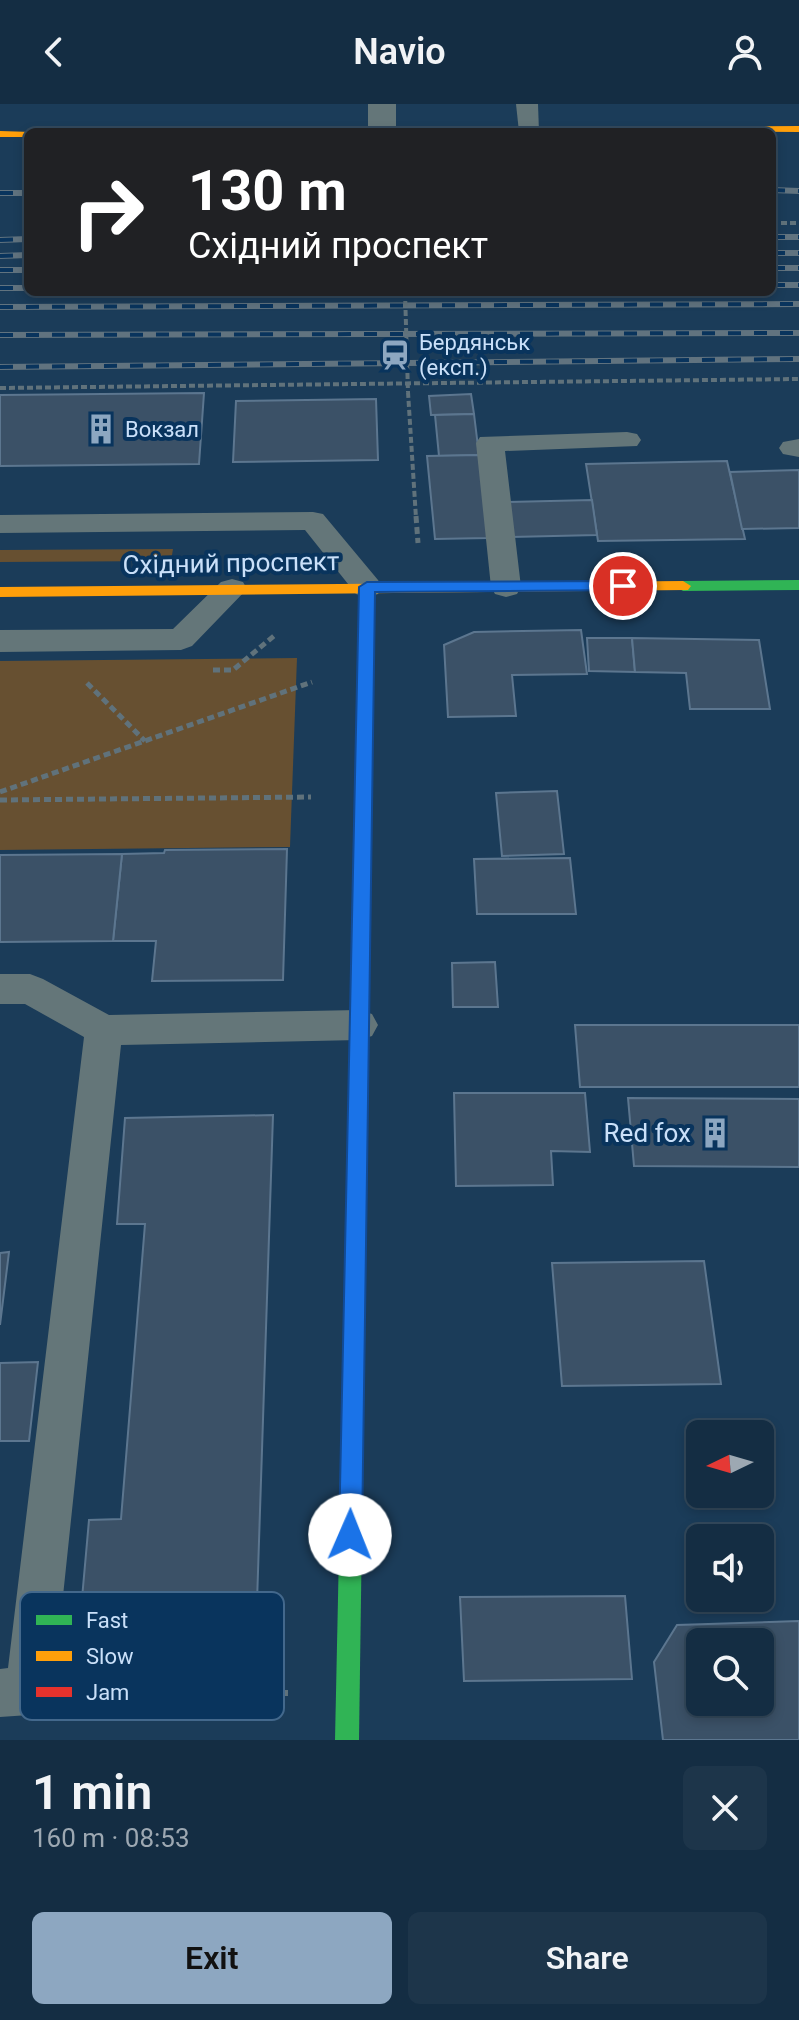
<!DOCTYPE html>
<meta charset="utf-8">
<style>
:root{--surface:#142d43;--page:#1d354a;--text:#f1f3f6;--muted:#9da8b2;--line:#33495c;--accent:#8da7c1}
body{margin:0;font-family:Roboto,sans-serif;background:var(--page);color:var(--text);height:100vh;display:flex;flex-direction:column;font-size:30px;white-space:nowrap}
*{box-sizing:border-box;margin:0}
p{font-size:26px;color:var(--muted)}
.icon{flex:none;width:44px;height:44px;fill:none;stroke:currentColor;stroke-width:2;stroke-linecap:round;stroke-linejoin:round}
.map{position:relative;height:1636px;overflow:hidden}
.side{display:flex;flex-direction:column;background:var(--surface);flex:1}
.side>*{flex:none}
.hud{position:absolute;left:24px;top:24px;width:752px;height:168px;border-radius:12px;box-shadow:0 4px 12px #0003,0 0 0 2px var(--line);background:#202124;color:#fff;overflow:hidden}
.needle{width:52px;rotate:265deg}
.fabs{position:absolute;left:686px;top:1316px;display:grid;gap:16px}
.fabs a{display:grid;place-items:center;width:88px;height:88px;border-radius:12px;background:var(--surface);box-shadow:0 4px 12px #0003,0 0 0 2px var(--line);font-size:40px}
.pin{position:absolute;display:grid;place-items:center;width:68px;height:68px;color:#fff;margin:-34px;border:4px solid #fff;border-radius:50%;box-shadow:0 2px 8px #0007}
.me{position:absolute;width:88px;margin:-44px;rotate:1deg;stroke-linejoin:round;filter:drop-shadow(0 0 6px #0008)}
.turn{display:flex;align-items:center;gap:28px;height:168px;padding:0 32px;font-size:36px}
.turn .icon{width:104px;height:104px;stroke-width:2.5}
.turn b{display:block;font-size:56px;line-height:68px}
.round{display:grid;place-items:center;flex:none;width:84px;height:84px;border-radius:12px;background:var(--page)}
.head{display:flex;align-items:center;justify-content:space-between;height:136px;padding:0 32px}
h1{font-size:48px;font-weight:600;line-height:60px}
.button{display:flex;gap:16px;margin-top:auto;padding:16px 32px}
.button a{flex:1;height:92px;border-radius:12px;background:var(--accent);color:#111;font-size:32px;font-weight:600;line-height:92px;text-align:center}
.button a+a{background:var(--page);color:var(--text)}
header{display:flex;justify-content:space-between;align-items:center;height:104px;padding:0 32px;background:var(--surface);font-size:36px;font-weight:600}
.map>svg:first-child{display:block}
.green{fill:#675031}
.building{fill:#3b5167;stroke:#5c768f;stroke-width:2;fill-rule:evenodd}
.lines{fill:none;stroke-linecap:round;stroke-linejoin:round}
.path-far2{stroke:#60727b;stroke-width:4;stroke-dasharray:6 3;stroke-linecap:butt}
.path-far1{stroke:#60727b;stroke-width:5;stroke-dasharray:7 4;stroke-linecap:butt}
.path{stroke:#60727b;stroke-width:6;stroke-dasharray:10 5;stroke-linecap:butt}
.lane{fill:#647679;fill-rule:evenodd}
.street{fill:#647679;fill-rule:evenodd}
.fast{fill:#30b455;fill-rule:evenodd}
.slow{fill:#ff9f0a;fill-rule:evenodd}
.jam{fill:#e5322d;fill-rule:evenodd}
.rail-casing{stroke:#61737f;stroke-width:6}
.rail{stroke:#09345d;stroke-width:4;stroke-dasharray:13;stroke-linecap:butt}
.path-bridge{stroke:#60727b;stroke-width:4;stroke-dasharray:6 3;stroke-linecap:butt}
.route{fill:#1a73e8;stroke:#114b97;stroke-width:2}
.labels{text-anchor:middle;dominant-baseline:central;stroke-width:8;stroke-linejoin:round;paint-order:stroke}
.far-poi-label{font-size:22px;fill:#cae0f9;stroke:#09345d;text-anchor:start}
.street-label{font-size:26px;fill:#cae0f9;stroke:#09345d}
.poi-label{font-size:26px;fill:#cae0f9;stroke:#09345d;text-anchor:end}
.key{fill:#09345d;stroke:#43688c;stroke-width:2}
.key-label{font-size:22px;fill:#cae0f9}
</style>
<header><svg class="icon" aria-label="back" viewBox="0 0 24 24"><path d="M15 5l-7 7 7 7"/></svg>Navio<svg class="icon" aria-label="person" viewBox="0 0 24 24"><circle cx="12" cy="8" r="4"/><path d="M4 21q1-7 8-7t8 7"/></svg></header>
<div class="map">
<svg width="799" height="1636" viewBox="0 0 799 1636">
<rect width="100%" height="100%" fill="#1b3c59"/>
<g class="green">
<path d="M173 445 171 457 0 458V446Z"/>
<path d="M297 554 290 743 0 746V557Z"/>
</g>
<g class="building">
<path d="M204 289 199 360 0 362V291Z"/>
<path d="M471 290 474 310 431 311 429 292Z"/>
<path d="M376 295 378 356 233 358 236 297Z"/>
<path d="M474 310 479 351 439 352 435 311Z"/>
<path d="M479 351 488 434 435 435 427 352Z"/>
<path d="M727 357 745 435 598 437 586 360Z"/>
<path d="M799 366V424L742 425 730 368Z"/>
<path d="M592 396 597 431 511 433 508 398Z"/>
<path d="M581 526 587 570 512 571 516 612 448 613 444 541 474 528Z"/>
<path d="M587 534H632L635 568 589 567Z"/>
<path d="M632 534 759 536 770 605H690L686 569 635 568Z"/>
<path d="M557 687 564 750 502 752 496 689Z"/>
<path d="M287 745 283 876 152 877 156 837H113L122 750 164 749 165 746Z"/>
<path d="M122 750 113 837 0 838V751Z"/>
<path d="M570 754 576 810H477L474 755Z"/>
<path d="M495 858 498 903H453L452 859Z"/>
<path d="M575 921H799V983H580Z"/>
<path d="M454 989H585L590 1048 551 1047 553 1081 456 1082Z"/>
<path d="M628 994 799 995V1063L634 1062Z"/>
<path d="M273 1011 255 1559 76 1562 89 1416 121 1415 145 1120H117L125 1014Z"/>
<path d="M9 1148 0 1221V1149Z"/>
<path d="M704 1157 721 1280 562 1282 552 1159Z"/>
<path d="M38 1258 29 1337H0V1259Z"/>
<path d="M625 1492 632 1575 464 1577 460 1493Z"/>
<path d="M799 1517V1636H663L654 1558 677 1521ZM700 1538H760V1598H700Z"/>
</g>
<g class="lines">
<g class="path-far2">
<path d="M772 119H799"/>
<path d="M0 284 799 275"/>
<path d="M408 288 416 414"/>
</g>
<g class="path-far1">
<path d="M416 412 418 439"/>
<path d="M213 566H233L275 531"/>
<path d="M87 579 145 637"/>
<path d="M0 688 312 578"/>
<path d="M0 696 311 693"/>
</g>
<path class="path" d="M86 1588 288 1589"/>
<g class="lane">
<path d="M516 0H538L539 28H519Z"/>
<path d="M627 328 637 330 641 336 637 342 505 347 521 483 517 490 506 493 495 490 491 483 476 339 480 333Z"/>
<path d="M799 335V353L783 350 779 344 783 338Z"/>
<path d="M313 408 323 410 378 476 382 483 378 490 367 493 356 490 305 426 0 429V411Z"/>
<path d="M232 475 243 478 247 485 192 542 181 546 0 548V526L173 525 221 478Z"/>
<path d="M0 870H30L43 875 109 911 359 906 372 910 378 921 372 932 359 936 121 941 53 1587 46 1604 29 1611 0 1613V1565L8 1564 84 933 25 900H0Z"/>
</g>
<rect class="street" x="368" y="0" width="28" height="28"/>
<g class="fast">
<path d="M799 476V486L683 487 675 482 683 477Z"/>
<path d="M367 478 375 483 372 714 363 720 354 714 359 483Z"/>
<path d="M357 1059 364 1062 367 1068 359 1636H335L347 1068 350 1062Z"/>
</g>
<g class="slow">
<path d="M799 22V28L601 26 607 23Z"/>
<path d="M0 27 32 28H28V33H0Z"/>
<path d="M683 477 691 482 688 486 0 493V483Z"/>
</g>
<g class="jam">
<path d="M607 23 611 24V28H236L242 25Z"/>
<path d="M363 708 372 714 367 1068 364 1074 357 1077 350 1074 347 1068 354 714Z"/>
</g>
<g class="rail-casing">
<g id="rail">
<path d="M772 86 799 87"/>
<path d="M0 89H28"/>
<path d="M772 133H799"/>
<path d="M0 136 28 135"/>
<path d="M772 149H799"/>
<path d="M0 152 28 151"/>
<path d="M772 164H799"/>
<path d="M0 166H28"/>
<path d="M772 181H799"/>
<path d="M0 184H28"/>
<path d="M0 203 799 200"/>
<path d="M0 231 799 229"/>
<path d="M0 263 799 255"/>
</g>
</g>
<use href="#rail" class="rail"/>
<path class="path-bridge" d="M405 188 408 288"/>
</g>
<path class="route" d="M623 477 628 479V486L375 488 362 1431 358 1439 350 1442 342 1439 339 1431 359 483 367 478Z"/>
<defs>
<g id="station-bare" transform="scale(2.4)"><path d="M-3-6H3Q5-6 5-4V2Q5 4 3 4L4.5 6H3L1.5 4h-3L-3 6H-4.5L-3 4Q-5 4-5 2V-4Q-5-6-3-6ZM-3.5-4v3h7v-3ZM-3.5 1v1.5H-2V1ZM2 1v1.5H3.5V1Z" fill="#8da7c1" stroke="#09345d" stroke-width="2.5" paint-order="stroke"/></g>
<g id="building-bare" transform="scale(2.4)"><path d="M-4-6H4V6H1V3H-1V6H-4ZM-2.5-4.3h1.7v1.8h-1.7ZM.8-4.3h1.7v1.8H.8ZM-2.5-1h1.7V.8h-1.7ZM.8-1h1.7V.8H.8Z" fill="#8da7c1" stroke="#09345d" stroke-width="2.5" paint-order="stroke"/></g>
</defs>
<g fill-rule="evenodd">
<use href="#station-bare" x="395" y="251"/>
<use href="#building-bare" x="101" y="325"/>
<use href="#building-bare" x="715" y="1029"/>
</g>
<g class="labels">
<g class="far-poi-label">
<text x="419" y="238">Бердянськ<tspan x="419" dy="25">(експ.)</tspan></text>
<text x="125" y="325">Вокзал</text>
</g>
<g class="street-label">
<text transform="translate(231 459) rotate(-1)">Східний проспект</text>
</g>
<g class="poi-label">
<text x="691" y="1029">Red fox</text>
</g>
</g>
<rect x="20" y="1488" width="264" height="128" rx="12" class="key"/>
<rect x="36" y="1511" width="36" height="10" fill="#30b455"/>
<rect x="36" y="1547" width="36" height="10" fill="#ff9f0a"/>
<rect x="36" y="1583" width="36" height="10" fill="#e5322d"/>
<g class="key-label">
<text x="86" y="1524">Fast</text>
<text x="86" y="1560">Slow</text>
<text x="86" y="1596">Jam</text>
</g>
</svg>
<div class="fabs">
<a><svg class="needle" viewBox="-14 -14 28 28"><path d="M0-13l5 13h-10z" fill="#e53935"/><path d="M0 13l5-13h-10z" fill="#9da8b2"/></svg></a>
<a><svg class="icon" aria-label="sound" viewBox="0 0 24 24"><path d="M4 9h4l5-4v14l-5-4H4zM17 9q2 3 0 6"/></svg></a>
<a><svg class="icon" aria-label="search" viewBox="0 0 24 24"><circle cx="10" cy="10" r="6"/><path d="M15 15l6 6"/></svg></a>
</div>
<div class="pin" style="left:623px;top:482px;background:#d93025"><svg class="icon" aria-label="arrive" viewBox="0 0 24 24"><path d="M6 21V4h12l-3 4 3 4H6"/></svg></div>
<svg class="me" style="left:350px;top:1431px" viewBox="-20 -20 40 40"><circle r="19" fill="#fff"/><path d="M0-13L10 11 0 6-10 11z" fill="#1a73e8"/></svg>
<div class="hud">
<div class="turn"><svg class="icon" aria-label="right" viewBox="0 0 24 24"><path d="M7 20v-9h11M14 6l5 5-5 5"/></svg><div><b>130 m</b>Східний проспект</div></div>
</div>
</div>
<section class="side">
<div class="head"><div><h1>1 min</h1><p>160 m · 08:53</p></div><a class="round"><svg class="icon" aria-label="close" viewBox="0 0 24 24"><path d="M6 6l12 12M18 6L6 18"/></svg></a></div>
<div class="button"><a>Exit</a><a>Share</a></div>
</section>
